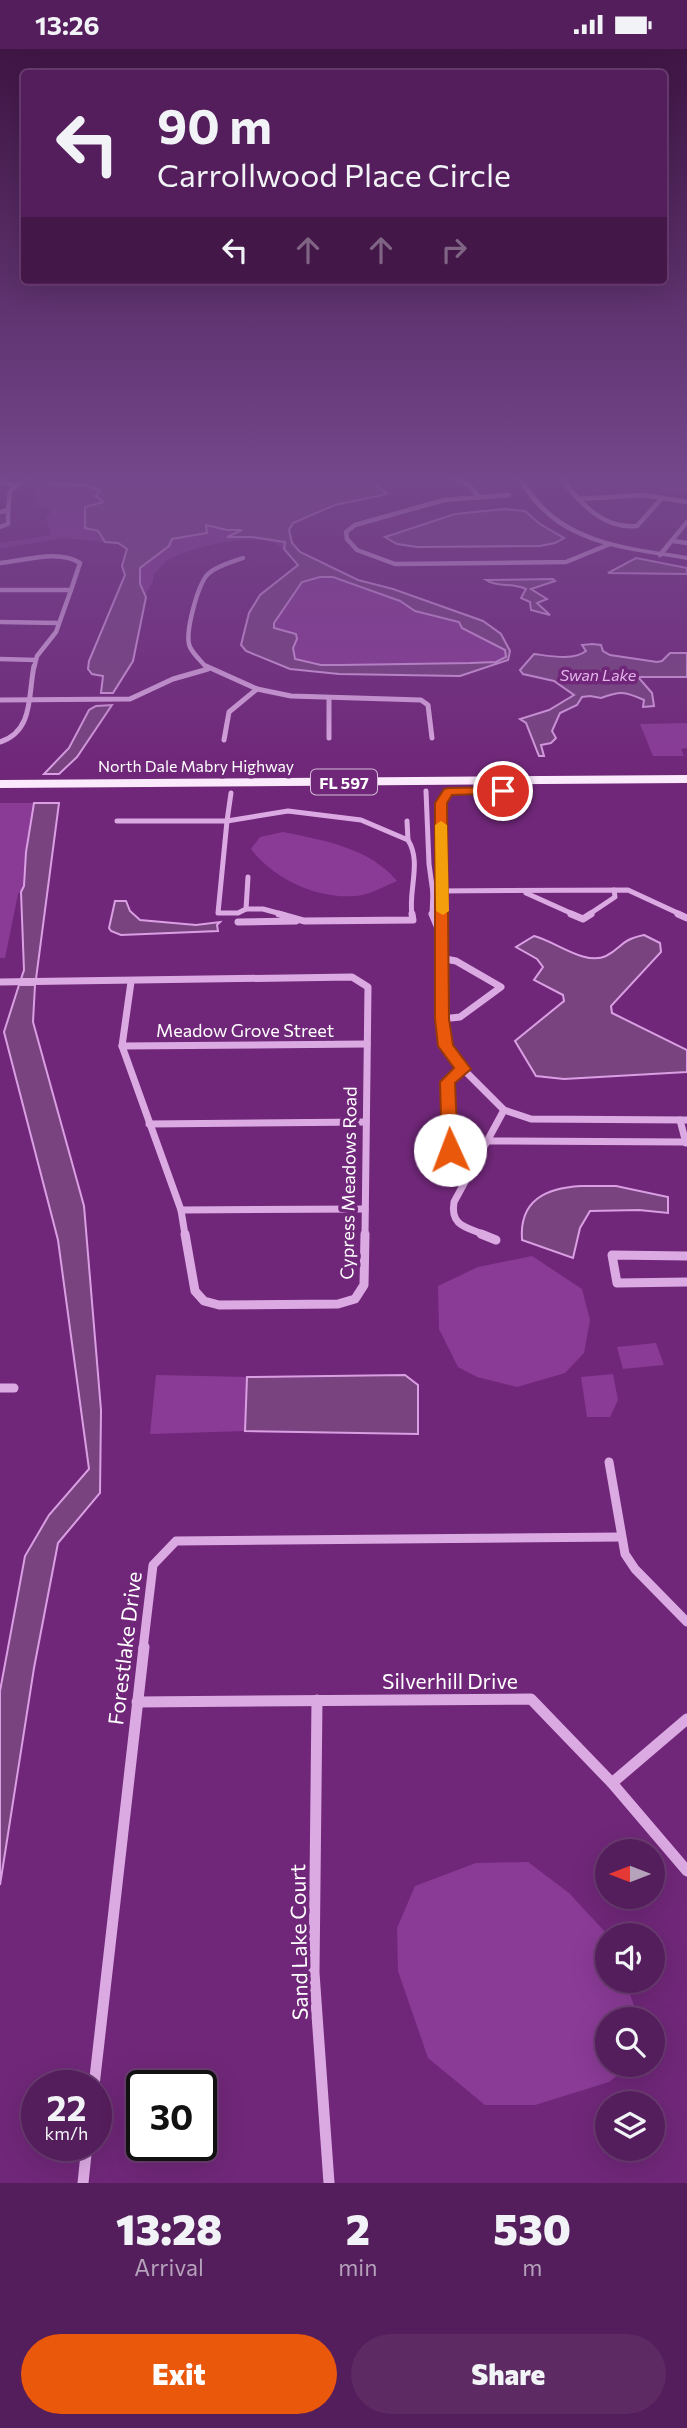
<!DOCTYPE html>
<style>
:root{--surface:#541d5b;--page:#5d2a64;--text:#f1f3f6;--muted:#b5a2bb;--line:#6a3b71;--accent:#ea580c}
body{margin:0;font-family:Commissioner,sans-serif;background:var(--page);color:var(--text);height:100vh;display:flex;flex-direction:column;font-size:26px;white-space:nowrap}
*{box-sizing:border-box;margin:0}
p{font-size:23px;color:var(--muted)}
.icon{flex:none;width:38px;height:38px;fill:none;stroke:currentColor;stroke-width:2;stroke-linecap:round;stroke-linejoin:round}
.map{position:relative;height:2134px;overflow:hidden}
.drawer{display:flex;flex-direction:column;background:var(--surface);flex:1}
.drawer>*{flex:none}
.guide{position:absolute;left:21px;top:21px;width:646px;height:214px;border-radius:7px;box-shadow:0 7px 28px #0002,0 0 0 2px var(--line);background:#541d5b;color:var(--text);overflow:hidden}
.needle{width:46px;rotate:270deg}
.buttons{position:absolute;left:595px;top:1790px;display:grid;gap:14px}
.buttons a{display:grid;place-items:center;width:70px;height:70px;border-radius:50%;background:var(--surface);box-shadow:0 7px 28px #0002,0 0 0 2px var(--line);font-size:35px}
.speed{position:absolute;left:21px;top:2021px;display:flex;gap:14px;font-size:35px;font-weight:700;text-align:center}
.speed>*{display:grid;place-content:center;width:91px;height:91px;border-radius:50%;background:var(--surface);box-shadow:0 7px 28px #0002,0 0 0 2px var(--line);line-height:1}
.speed small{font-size:18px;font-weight:400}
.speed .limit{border:4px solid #111;border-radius:10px;background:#fff;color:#111}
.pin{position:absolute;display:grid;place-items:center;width:60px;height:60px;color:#fff;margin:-30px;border:4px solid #fff;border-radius:50%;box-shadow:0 2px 7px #0007}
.me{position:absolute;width:77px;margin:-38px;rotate:358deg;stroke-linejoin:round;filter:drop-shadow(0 0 5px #0008)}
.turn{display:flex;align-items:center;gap:24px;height:147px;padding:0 21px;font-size:32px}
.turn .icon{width:91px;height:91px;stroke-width:2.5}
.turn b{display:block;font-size:49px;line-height:60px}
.lanes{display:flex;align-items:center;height:66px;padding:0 21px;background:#0003;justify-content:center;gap:35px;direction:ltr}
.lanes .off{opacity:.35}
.eta{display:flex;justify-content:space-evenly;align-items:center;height:119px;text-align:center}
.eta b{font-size:42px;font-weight:800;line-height:49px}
.primary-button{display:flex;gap:14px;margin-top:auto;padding:14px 21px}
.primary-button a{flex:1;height:80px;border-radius:42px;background:var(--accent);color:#fff;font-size:28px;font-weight:800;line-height:80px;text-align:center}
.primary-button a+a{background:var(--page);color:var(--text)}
.status{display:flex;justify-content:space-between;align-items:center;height:49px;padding:0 35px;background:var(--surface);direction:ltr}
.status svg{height:19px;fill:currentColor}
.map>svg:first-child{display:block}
.green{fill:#8a3b96}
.water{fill:#794380;stroke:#da9fe3;stroke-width:2;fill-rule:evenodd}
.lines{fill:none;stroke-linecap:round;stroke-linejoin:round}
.minor-far4{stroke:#dcaae3;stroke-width:4.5}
.minor-far3{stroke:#dcaae3;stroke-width:5}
.minor-far2{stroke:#dcaae3;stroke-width:7}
.minor-far1{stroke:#dcaae3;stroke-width:9}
.minor{stroke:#dcaae3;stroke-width:11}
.tertiary{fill:#dcaae3;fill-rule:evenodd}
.primary{fill:#fbe9fc;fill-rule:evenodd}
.route{fill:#ea580c;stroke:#983908;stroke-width:2}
.slow{fill:#f59e0b}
.labels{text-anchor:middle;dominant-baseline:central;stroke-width:7;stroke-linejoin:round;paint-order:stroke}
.far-water-label{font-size:16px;font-style:italic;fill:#e4b5eb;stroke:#702779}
.far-street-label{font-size:16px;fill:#fff;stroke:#702779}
.shield{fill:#702779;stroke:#d4bed7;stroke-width:2}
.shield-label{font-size:16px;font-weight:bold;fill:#fff}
.street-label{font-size:18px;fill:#fff;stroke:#702779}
.near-street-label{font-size:21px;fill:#fff;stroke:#702779}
</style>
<div class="status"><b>13:26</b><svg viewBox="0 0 49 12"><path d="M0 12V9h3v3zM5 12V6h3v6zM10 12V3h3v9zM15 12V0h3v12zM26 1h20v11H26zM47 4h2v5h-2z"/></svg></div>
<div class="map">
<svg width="687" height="2134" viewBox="0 0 687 2134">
<rect width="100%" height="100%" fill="#702779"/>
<g class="green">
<path d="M652 427H687V443H664L641 433Z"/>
<path d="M49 435 86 436 100 442 104 453 85 458 84 470 105 493 63 489 0 500V494L51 486 46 469 52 461 36 456 34 444Z"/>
<path d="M205 476 227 481 244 480 229 488H252L285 493 284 500C263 479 191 498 168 511 163 514 159 521 153 526V532L146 545 140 535V519L169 497 172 490 206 484Z"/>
<path d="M320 528H333L400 552 415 562 459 573 462 579 506 601 507 608 496 613 470 614 341 616H321L294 610 293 599 297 590 294 584 273 579 274 574 302 533Z"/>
<path d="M687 674V699L681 700 684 707H653L640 675Z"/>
<path d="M0 754H34L26 803 24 837 18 845 5 909H0Z"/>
<path d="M283 783C323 791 370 799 397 832 385 837 369 846 356 847 317 850 275 831 251 800L260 788Z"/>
<path d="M532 1207 582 1240 590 1271 584 1304 565 1324 517 1338 477 1328 458 1318 439 1280 438 1237 478 1218Z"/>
<path d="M656 1294 664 1316 623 1320 617 1298Z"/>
<path d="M613 1325 618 1351 610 1368H587L581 1328Z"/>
<path d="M156 1326 247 1328 245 1382 150 1385Z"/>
<path d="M528 1813 569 1844 607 1885V1932H625L635 1959V1970H607V2016H631L609 2033 535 2056H485L428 2009 398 1922 397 1879 415 1837 476 1814Z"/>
</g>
<g class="water">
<path d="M59 427 367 428 387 445 335 456 293 474 289 481 292 494 300 503 358 531 393 540 483 572 501 585 510 602 508 611 460 627 339 625 290 620 246 602 241 596 249 564 260 546 298 516 284 500 285 493 252 488H227L242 481H227L206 476 207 484 172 490 169 497 140 519V535L146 548 133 612 113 644H101L103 627 92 625 88 620 89 612 125 526 122 517 127 500 118 494 105 493 98 482 85 479V458L103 453 96 447 100 442 86 436 49 435ZM320 528H333L400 552 415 562 459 573 462 579 505 601 506 608 496 613 470 614 341 616H321L295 610 293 599 297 590 296 585 274 579V574L302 533Z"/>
<path d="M504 460 525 462 540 475 564 489 555 494 540 497 417 498 397 495 385 488 455 465Z"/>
<path d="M636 509 687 519V525L608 524Z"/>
<path d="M553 530 555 532 531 540 547 550 537 554 550 566 531 561 530 553 521 549 526 540C511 533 498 539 486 531Z"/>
<path d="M592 595 601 596 603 602 610 606 657 613 662 612 670 604H687V628H638L652 644 654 657 643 658 644 651C624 642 620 642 601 649L590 647 582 648 577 656 560 664 552 682 556 689 551 694 541 696 544 707H539L526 674 520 670 549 661 574 646 554 632 523 625 520 621 534 605C550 607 573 612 586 602L582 596Z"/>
<path d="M112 656 77 708 59 725H44L69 699 89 661 96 657Z"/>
<path d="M34 754H59L36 930H21L24 921 21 843 24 837 26 803Z"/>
<path d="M115 852H126L130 862 140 871 196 876 220 873 217 876 218 882 121 886 111 882 109 879Z"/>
<path d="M644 886 660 894 661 903 611 957 612 964 687 1001V1023L564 1030 536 1027 515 992 564 952 563 946 534 931 543 918 537 910 516 898 534 887C555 892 585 917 606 907 623 898 620 891 644 886Z"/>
<path d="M19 936H35L33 973 84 1157 101 1361 100 1444 58 1494 34 1619 0 1836V1642L25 1507 49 1466 89 1420 58 1191 4 983Z"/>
<path d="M581 1137H616L668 1148V1164L639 1161 590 1162 580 1179 573 1209 522 1191C519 1151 546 1139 581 1137Z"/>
<path d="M405 1326 418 1336V1385L245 1382 247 1328Z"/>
</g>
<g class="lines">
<g class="minor-far4">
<path d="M450 427 469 436 478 447"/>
<path d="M558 427C579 451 601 481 637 477L662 449"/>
<path d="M558 427H578"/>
<path d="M0 433 14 436"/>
<path d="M509 446 444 451 355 476 346 483 347 490 357 501 395 515 566 513 610 495"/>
<path d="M579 450 644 446 687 453"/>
<path d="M8 461 10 442 30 427"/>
<path d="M0 463 8 461V475L0 478"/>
<path d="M673 492 687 494"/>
<path d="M660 506 687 473"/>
<path d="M0 514C24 512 58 500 80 514L71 541H0"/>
<path d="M0 573 59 574"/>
<path d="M0 610 36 611"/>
<path d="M34 619 37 607 56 583 71 541"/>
<path d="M207 619C202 613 193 605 190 598 184 585 198 535 208 525 216 517 232 513 243 509"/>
</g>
<g class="minor-far3">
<path d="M206 617 257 640 291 647 421 651 428 656 432 689"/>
<path d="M329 649V689"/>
<path d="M0 651 130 650 173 630 208 620"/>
<path d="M224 691 229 663 257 640"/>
<path d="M0 693C34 682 28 646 34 617"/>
<path d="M426 742 429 815 436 866"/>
<path d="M231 744 227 772 288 762 361 771 408 791 407 772"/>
<path d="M117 772H227L218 864H238L246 860"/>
<path d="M408 791C422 813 408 842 412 866"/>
<path d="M248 828 246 860H263L285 866"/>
<path d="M433 842 628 841 682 866"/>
<path d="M526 844 575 866"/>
<path d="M432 866 433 842"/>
<path d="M443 866 441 754 448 742"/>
<path d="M588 866 615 848 614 841"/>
</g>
<g class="minor-far2">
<path d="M279 865 304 872 413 871 412 865"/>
<path d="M432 865 440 884 445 997 463 1020 504 1061 531 1070 687 1071"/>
<path d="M436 865 437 870"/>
<path d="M571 865 583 870 591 865"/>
<path d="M678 865 687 869"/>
<path d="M238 873 296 872"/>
<path d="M440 883 443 865"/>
<path d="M440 909 456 912 501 938 460 968 442 970"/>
<path d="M0 933 352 928 368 938 365 1186"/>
<path d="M131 933 122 997 181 1161 185 1186"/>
<path d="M122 997 367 995"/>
<path d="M463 1020 447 1033 451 1123 467 1129"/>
<path d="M680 1071 686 1094"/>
<path d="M149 1075 366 1073"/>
<path d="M487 1092 687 1093"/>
<path d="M181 1161 365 1160"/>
<path d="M485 1186C466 1178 450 1177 454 1153L504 1061"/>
</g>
<g class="minor-far1">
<path d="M185 1185 195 1242 204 1252 219 1256 338 1255 355 1250 364 1236 365 1185"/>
<path d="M481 1185 496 1191"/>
<path d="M687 1207 612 1206 617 1234 687 1233"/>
<path d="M0 1339H14"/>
<path d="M609 1413 625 1505 635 1520 687 1573"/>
<path d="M143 1600 153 1516 176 1492 621 1488"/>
</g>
<g class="minor">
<path d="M317 1651 314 1924 329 2134"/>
<path d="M137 1653 531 1650 612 1734 687 1822"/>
<path d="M612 1734 687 1670"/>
<path d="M94 2037 144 1598"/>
<path d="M83 2134 87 2096"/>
</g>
<g class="tertiary">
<path d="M7 427H15L0 434V430Z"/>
<path d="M514 427H520C529 438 537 451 548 461 586 495 639 499 687 507V511C637 502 579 499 541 461 530 451 523 438 514 427Z"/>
</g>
<path class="primary" d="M687 726V734L0 739V731Z"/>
</g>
<linearGradient id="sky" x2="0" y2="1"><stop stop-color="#3e1543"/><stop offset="0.59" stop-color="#74478c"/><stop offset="1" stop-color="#74478c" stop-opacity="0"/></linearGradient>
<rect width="687" height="726" fill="url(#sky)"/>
<path class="route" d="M503 738 507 739V744L452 746 447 754 449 970 453 996 471 1020 455 1034 458 1101 450 1106 442 1101 440 1033 454 1019 438 997 435 970V754L444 740 448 739Z"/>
<path class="slow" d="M441 772 447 776 449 862 443 866 436 862 435 776Z"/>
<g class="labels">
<g class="far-water-label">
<text x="598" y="625">Swan Lake</text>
</g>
<g class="far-street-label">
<text x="196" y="716">North Dale Mabry Highway</text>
</g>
<rect class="shield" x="311" y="720.5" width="66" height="25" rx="5"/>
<g class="shield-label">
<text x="344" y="733">FL 597</text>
</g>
<g class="street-label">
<text x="245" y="981">Meadow Grove Street</text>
<text transform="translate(348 1134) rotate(-89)">Cypress Meadows Road</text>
</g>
<g class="near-street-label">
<text transform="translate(124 1599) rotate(-83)">Forestlake Drive</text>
<text x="450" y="1631">Silverhill Drive</text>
<text transform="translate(298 1893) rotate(-91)">Sand Lake Court</text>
</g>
</g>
</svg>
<div class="buttons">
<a><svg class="needle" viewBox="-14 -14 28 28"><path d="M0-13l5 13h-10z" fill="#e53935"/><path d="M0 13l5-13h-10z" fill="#b5a2bb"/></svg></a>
<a><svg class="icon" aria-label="sound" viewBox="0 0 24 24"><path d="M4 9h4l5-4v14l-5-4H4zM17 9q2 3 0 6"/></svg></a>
<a><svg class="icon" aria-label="search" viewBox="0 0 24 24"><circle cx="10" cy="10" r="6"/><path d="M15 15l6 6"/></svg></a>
<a><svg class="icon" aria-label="layers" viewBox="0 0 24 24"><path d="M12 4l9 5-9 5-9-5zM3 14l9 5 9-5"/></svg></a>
</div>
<div class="speed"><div>22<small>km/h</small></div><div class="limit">30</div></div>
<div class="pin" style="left:503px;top:742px;background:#d93025"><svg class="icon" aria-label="arrive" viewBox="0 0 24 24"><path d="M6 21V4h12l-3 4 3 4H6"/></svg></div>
<svg class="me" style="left:450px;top:1101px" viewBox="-20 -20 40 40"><circle r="19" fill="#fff"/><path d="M0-13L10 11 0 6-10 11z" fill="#ea580c"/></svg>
<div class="guide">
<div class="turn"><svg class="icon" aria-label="left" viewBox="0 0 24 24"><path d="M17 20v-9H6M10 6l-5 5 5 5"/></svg><div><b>90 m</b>Carrollwood Place Circle</div></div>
<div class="lanes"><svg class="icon" aria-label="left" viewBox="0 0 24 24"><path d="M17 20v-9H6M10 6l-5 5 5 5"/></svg><svg class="icon off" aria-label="ahead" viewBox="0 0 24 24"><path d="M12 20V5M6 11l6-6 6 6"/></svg><svg class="icon off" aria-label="ahead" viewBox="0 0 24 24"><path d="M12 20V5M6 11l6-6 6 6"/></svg><svg class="icon off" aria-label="right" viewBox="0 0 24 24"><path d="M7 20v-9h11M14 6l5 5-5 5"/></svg></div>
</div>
</div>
<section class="drawer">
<div class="eta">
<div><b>13:28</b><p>Arrival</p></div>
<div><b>2</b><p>min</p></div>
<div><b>530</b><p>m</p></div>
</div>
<div class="primary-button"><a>Exit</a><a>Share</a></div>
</section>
